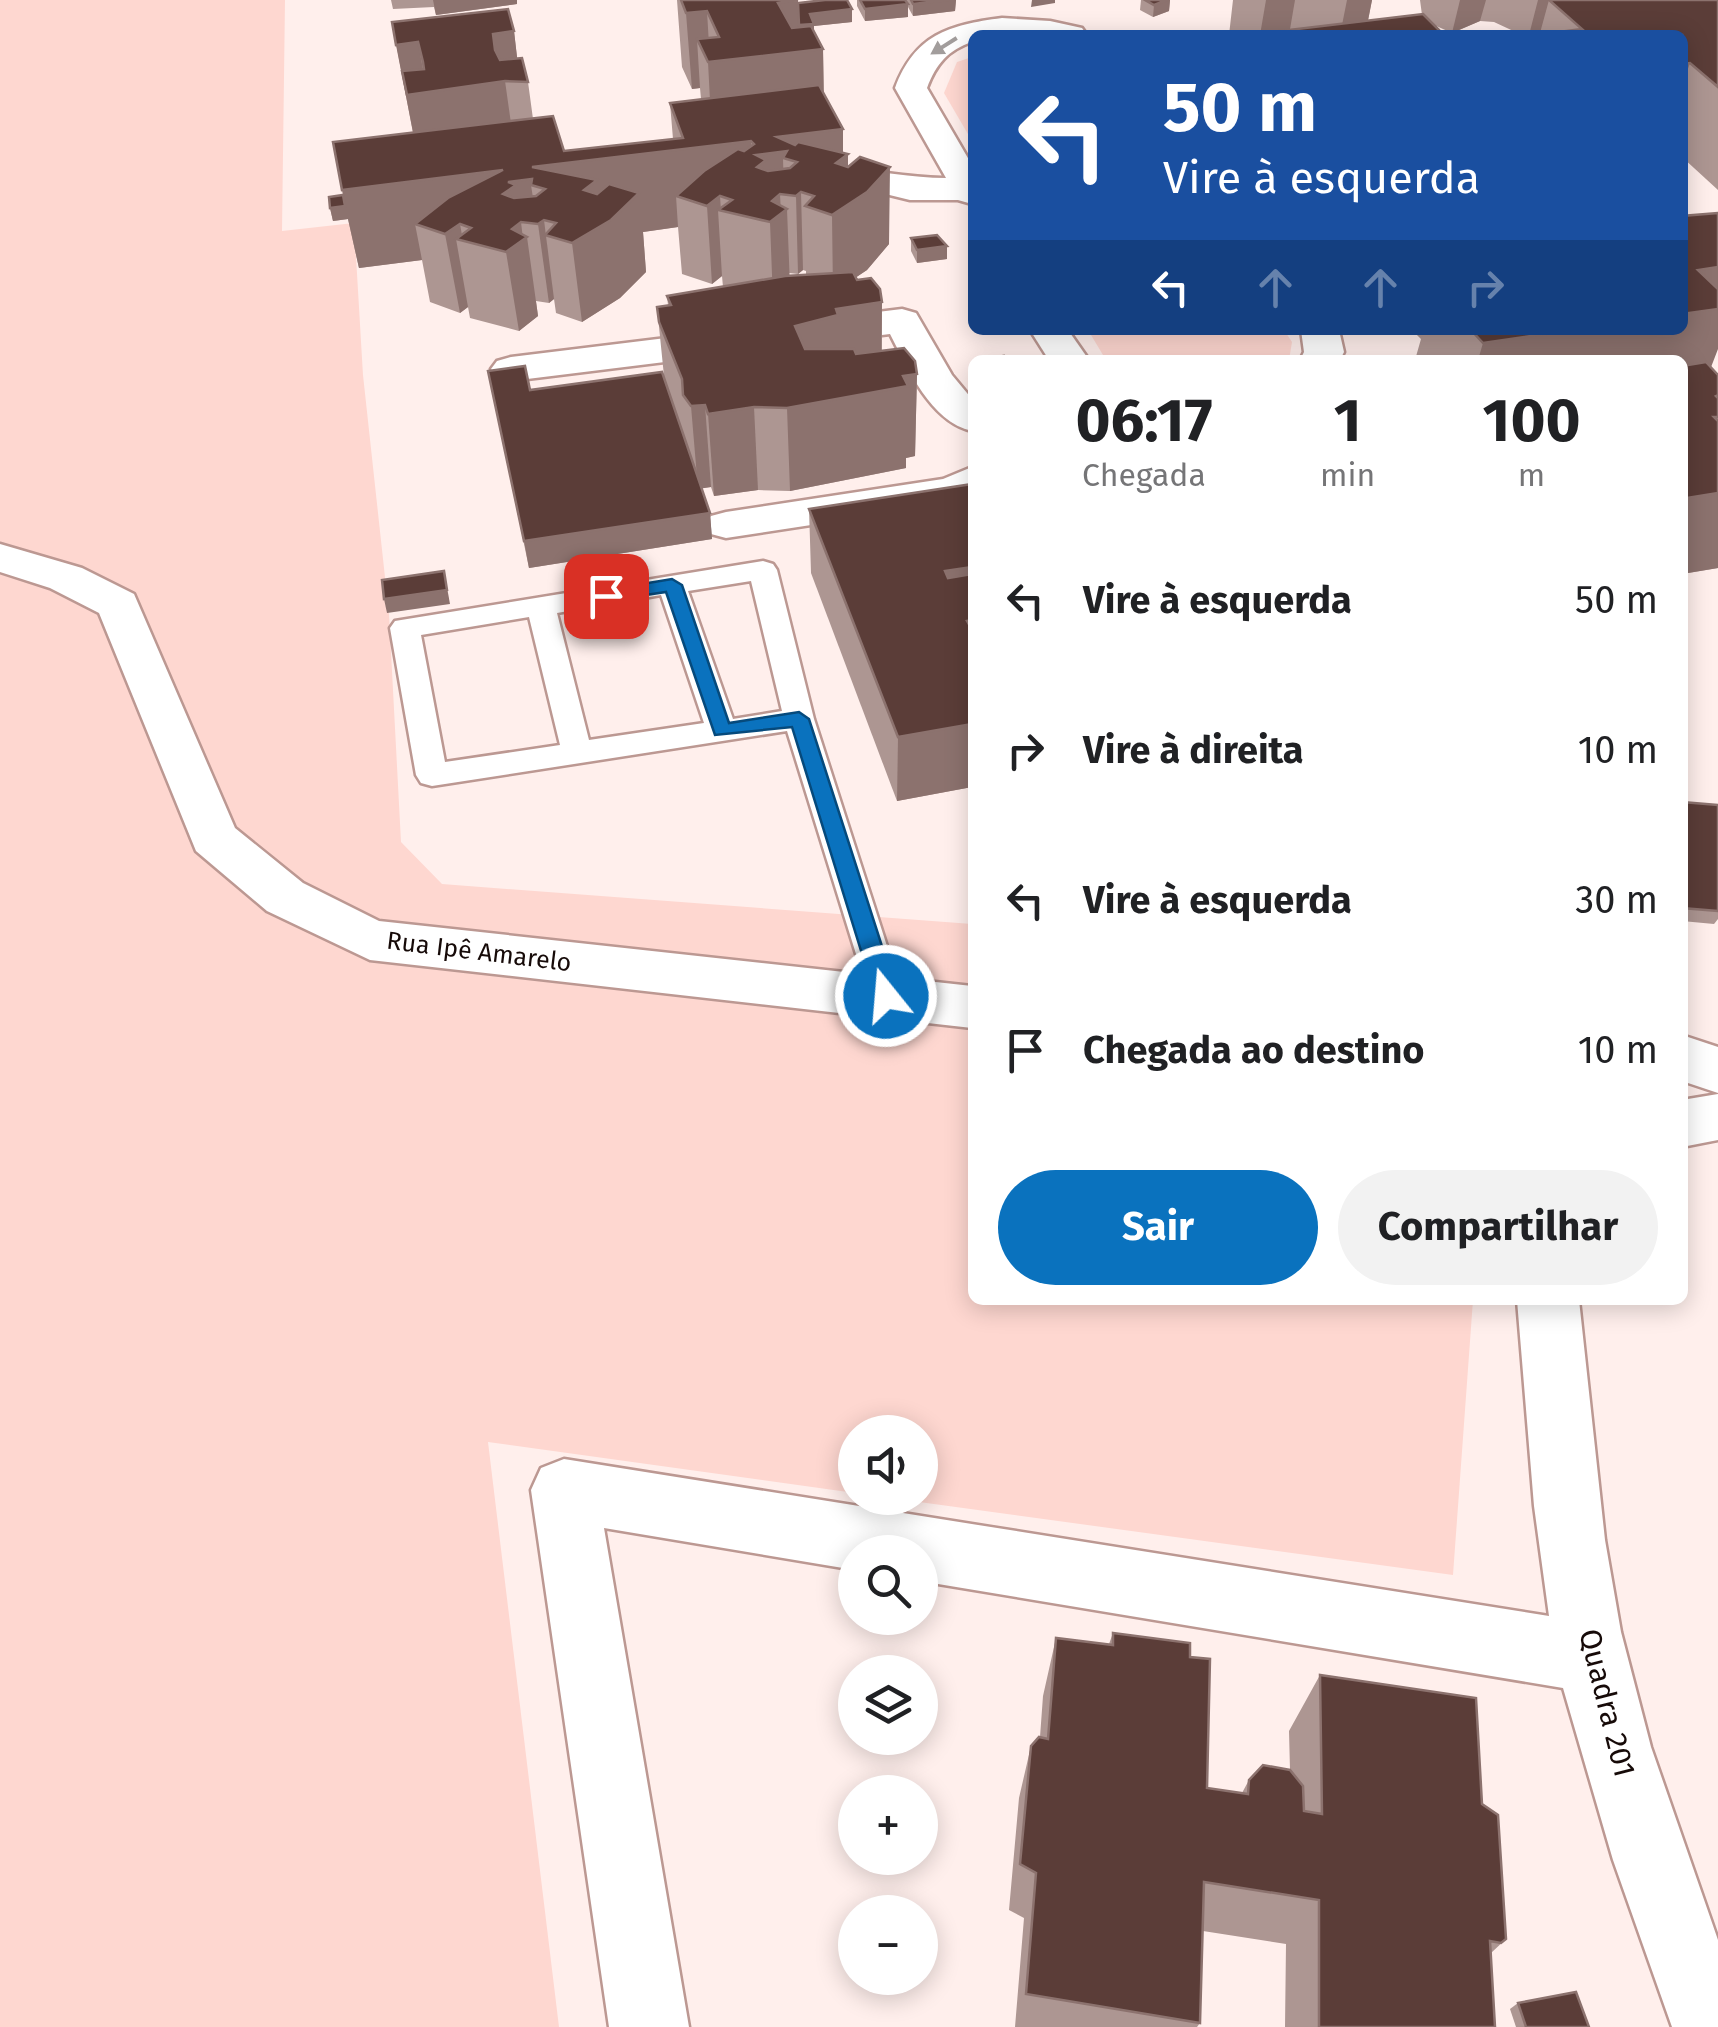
<!DOCTYPE html>
<html lang="pt">
<meta charset="utf-8">
<style>
:root{--surface:#fff;--page:#f2f2f2;--text:#202124;--muted:#757577;--accent:#0a72be}
body{margin:0;font-family:"Fira Sans",sans-serif;background:var(--page);color:var(--text);height:100vh;display:flex;flex-direction:column;font-size:38px;white-space:nowrap}
*{box-sizing:border-box;margin:0}
p{font-size:32px;color:var(--muted)}
.icon{flex:none;width:55px;height:55px;fill:none;stroke:currentColor;stroke-width:2;stroke-linecap:round;stroke-linejoin:round}
.map{position:relative;flex:1;overflow:hidden}
.details{position:absolute;left:968px;top:355px;width:720px;height:950px;display:flex;flex-direction:column;background:var(--surface);border-radius:15px;box-shadow:0 5px 25px #0003}
.details>*{flex:none}
.top-card{position:absolute;left:968px;top:30px;width:720px;height:305px;border-radius:15px;box-shadow:0 5px 25px #0003;background:#1a4fa0;color:#fff;overflow:hidden}
.buttons{position:absolute;left:838px;top:1415px;display:grid;gap:20px}
.buttons a{display:grid;place-items:center;width:100px;height:100px;border-radius:50%;background:var(--surface);box-shadow:0 5px 25px #0003;font-size:50px}
.pin{position:absolute;display:grid;place-items:center;width:85px;height:85px;color:#fff;margin:-42px;border-radius:20px;box-shadow:0 5px 15px #0006}
.me{position:absolute;width:110px;margin:-55px;rotate:343deg;stroke-linejoin:round;filter:drop-shadow(0 0 8px #0008)}
.turn{display:flex;align-items:center;gap:35px;height:210px;padding:0 30px;font-size:45px}
.turn .icon{width:130px;height:130px;stroke-width:2.5}
.turn b{display:block;font-size:70px;line-height:85px}
.lanes{display:flex;align-items:center;height:95px;padding:0 30px;background:#0003;justify-content:center;gap:50px;direction:ltr}
.lanes .off{opacity:.35}
.eta{display:flex;justify-content:space-evenly;align-items:center;height:170px;text-align:center}
.eta b{font-size:60px;font-weight:700;line-height:70px}
.cta{display:flex;gap:20px;margin-top:auto;padding:20px 30px}
.cta a{flex:1;height:115px;border-radius:60px;background:var(--accent);color:#fff;font-size:40px;font-weight:700;line-height:115px;text-align:center}
.cta a+a{background:var(--page);color:var(--text)}
ul{padding:0;list-style:none}
li{display:flex;align-items:center;gap:30px;height:150px;padding:0 30px}
li div{flex:1}
li b{display:block;font-size:38px}
li em{font-style:normal}
.map>svg:first-child{display:block}
.green{fill:#fed7d0}
.lines{fill:none;stroke-linecap:round;stroke-linejoin:round}
.lane-casing{stroke:#bc9892;stroke-width:5}
.street-casing{stroke:#bc9892;stroke-width:5}
.secondary-casing{stroke:#bc9892;stroke-width:5}
.lane{fill:#fff;fill-rule:evenodd}
.street{fill:#fff;fill-rule:evenodd}
.secondary{fill:#fff;fill-rule:evenodd}
.wall{fill:#ad9692;fill-rule:evenodd}
.shaded-wall{fill:#8c726e}
.building{fill:#5b3d38;stroke:#8c726e;stroke-width:2.5;fill-rule:evenodd}
.oneway{fill:#a29d9c}
.route{fill:#0a72be;stroke:#064a7c;stroke-width:2.5}
.labels{text-anchor:middle;dominant-baseline:central;stroke-width:10;stroke-linejoin:round;paint-order:stroke}
.street-label{font-size:25px;fill:#160a08;stroke:#fff}
.near-street-label{font-size:30px;fill:#160a08;stroke:#fff}
</style>
<div class="map">
<svg width="1718" height="2027" viewBox="0 0 1718 2027">
<rect width="100%" height="100%" fill="#ffefec"/>
<g class="green">
<path d="M0 0H285L282 231 354 223 363 375 389 614 401 842 442 884 972 924V1300H1473L1453 1575 890 1498H920V1432H855V1493L488 1442 559 2027H0Z"/>
<path d="M972 57V141L944 93 957 62Z"/>
<path d="M1088 330H1284L1292 342 1289 360H1106Z"/>
</g>
<g class="lines">
<g class="lane-casing">
<path id="lane" d="M763 561 773 564 777 570 814 719 903 996 898 1005 886 1009 874 1005 869 996 787 731 432 786 421 783 416 775 390 628 395 621ZM751 581 782 711 733 719 688 591ZM661 595 704 723 589 740 557 613ZM529 617 560 745 445 762 421 635Z"/>
</g>
<g class="street-casing">
<g id="street">
<path d="M1002 18 1050 21 1082 28 1087 35H972V42C948 50 936 64 927 88L972 165V204L958 200H910L865 189 814 193 802 189 796 182 802 175C851 162 897 178 946 178L895 88C915 35 948 25 1002 18Z"/>
<path d="M902 309 916 313 952 375 972 399V431C931 422 908 369 890 334L511 381 497 377 491 369 497 361 511 357Z"/>
<path d="M1030 330H1068L1089 360H1049Z"/>
<path d="M1301 330H1339L1344 352 1340 360H1300L1304 352Z"/>
<path d="M972 467V498L955 503 726 538 711 534 704 525 711 516 726 512 943 479Z"/>
<path d="M1517 1300H1579L1605 1540 1621 1632 1651 1747 1718 1940V2027H1672L1613 1860 1563 1688 920 1581V1552H855V1570L604 1528 689 2027H609L531 1490 541 1468 564 1459 1549 1616 1534 1506Z"/>
</g>
</g>
<g class="secondary-casing">
<g id="secondary">
<path d="M0 544 82 568 134 594 235 828 303 883 379 921 972 986V1028L370 960 267 911 196 851 99 613 50 588 0 572Z"/>
<path d="M1682 1035 1718 1047V1093L1682 1081Z"/>
<path d="M1718 1094V1140L1682 1147V1100Z"/>
</g>
</g>
<use href="#lane" class="lane"/>
<use href="#street" class="street"/>
<use href="#secondary" class="secondary"/>
</g>
<g class="wall">
<path d="M391 0H517V4L436 15 434 7 393 9Z"/>
<path d="M677 0H798V3L852 9V22L814 26V32L823 49 824 94 843 153 848 154V167L889 244 867 270 856 277 882 302V351L917 374 915 456 906 458V468L790 491 758 490 714 496 711 487 702 488 710 513 712 539 529 568 488 371 530 390 664 376 657 307 668 305 667 296 723 287 722 276 712 284 682 274 678 227 643 232 646 272 620 298 582 322 556 313 554 299 549 303 536 301 538 316 519 331 470 318 468 307 460 313 430 302 422 260 359 268 348 219 333 221 330 208 413 133 392 22 514 31 517 58 528 82 533 119 564 151 673 139 670 103 701 99 700 88 692 89 682 67ZM803 270 806 271V275L789 276V273L798 274Z"/>
<path d="M857 0H956L955 11 913 16 908 7V17L865 21 857 6Z"/>
<path d="M1141 0H1170L1169 11 1153 17 1140 10Z"/>
<path d="M1233 0H1372L1368 21 1422 15 1420 0H1718V190L1682 157V35H1540V33L1535 35H1522L1494 22 1480 21 1452 33 1434 25 1444 35H1229Z"/>
<path d="M911 238 947 246V259L917 263 911 251Z"/>
<path d="M1417 330H1682L1711 367 1718 375V568L1682 574V360H1415L1421 339 1416 334Z"/>
<path d="M972 484V787L897 801 811 573 809 509Z"/>
<path d="M1682 802 1718 805V919L1714 924 1682 921Z"/>
<path d="M1113 1633 1190 1657 1207 1788 1242 1793 1249 1780 1290 1770 1289 1731 1320 1675 1482 1804 1506 1939 1491 1953 1495 2027H1285L1286 1944 1203 1931 1200 2023 1197 2027H1015L1024 1918 1009 1910 1019 1798 1031 1746 1040 1737 1043 1696 1056 1638 1109 1644Z"/>
<path d="M1518 2003 1589 2027H1516L1510 2009Z"/>
</g>
<g class="shaded-wall">
<path d="M433 0H517V4L436 15Z"/>
<path d="M949 0H956L955 11 913 16V4Z"/>
<path d="M1032 0H1055V3L1031 7Z"/>
<path d="M1167 0H1170L1169 11 1153 17 1154 5Z"/>
<path d="M1266 0H1295L1289 35H1260Z"/>
<path d="M1347 0H1372L1365 35H1340Z"/>
<path d="M1460 0H1486L1480 21 1452 33Z"/>
<path d="M1538 0H1561H1549L1540 33 1529 35Z"/>
<path d="M798 1 799 25 810 14 852 9V22L814 26V36L823 49 824 126 712 139 708 62 697 39 700 88 692 89 686 13 707 11 710 62 778 3Z"/>
<path d="M908 4V17L865 21V9Z"/>
<path d="M514 31 520 82 505 81 516 159 421 173 396 45 418 42 427 92 493 34Z"/>
<path d="M1690 63 1682 86V64Z"/>
<path d="M843 129V157L848 154V204L890 167 889 244 867 270 833 293 832 215 814 196 801 192 803 270 798 274 796 196 797 162 783 158 784 195 780 194 781 214 787 209 790 287 773 301 770 222 756 155 777 137Z"/>
<path d="M751 141 755 218 732 200 720 196 721 211 718 210 722 276 712 284 707 206 676 196 678 227 643 232 646 272 620 298 582 322 572 243 556 223 545 189 532 167Z"/>
<path d="M503 170 508 182 532 179 531 185 537 224 521 222 523 239 527 237 538 316 519 331 506 252 471 228 460 224 463 241 456 239 468 307 460 313 445 234 415 224 422 260 359 268 348 219 333 221 330 208 345 206 342 190Z"/>
<path d="M544 220 554 299 549 303 538 224Z"/>
<path d="M947 246V259L917 263V250Z"/>
<path d="M1718 267V349L1703 388 1682 391V360H1478L1483 343 1573 330H1682V312L1698 270Z"/>
<path d="M882 302 881 384 903 376 917 374 915 456 906 458V468L790 491 787 408 795 326 836 309Z"/>
<path d="M705 405 711 487 698 489 691 406Z"/>
<path d="M754 407 758 490 714 496 708 414Z"/>
<path d="M1718 493V568L1682 574V510L1687 498Z"/>
<path d="M710 513 712 539 529 568 524 541Z"/>
<path d="M972 567V683L945 571Z"/>
<path d="M444 571 450 604 387 613 384 599Z"/>
<path d="M972 724V787L897 801 898 737Z"/>
</g>
<g class="building">
<path d="M681 0H798L778 3 792 28 811 26 823 49 708 62 697 39 719 37 707 11 686 13Z"/>
<path d="M825 0H847L852 9 810 14 814 24 799 25 798 3Z"/>
<path d="M860 0H905L908 4 865 9Z"/>
<path d="M911 0H949L913 4Z"/>
<path d="M1145 0H1167L1154 5Z"/>
<path d="M1549 0H1718V87L1690 63 1682 64V35H1536L1582 29Z"/>
<path d="M508 9 514 31 493 34 495 50 500 60 522 58 528 82 505 81 407 95 402 71 424 69 423 62 418 42 396 45 392 22Z"/>
<path d="M1423 14 1444 35H1246Z"/>
<path d="M819 85 843 129 777 137 795 145 798 142 848 154 836 163 848 167 860 157 890 167 867 192 832 215 805 206 814 196 801 192 796 196 780 194 772 201 787 209 770 222 718 210 732 200 720 196 707 206 676 196 704 171 738 149 744 151 754 144 751 141 532 167 597 180 584 190 597 194 609 184 639 193 611 220 572 243 545 235 556 223 544 220 538 224 521 222 512 229 527 237 506 252 456 239 471 228 460 224 445 234 415 224 448 198 503 170 342 190 333 142 553 116 564 151 683 138 670 103ZM787 151 783 158 797 162 790 168 768 171 757 167 766 160 756 155ZM532 179 531 185 545 189 536 196 514 198 503 194 516 185 508 182Z"/>
<path d="M343 195 345 206 330 208 329 197Z"/>
<path d="M1718 213V267L1698 270 1718 289V309L1682 314V216Z"/>
<path d="M937 235 947 246 917 250 911 238Z"/>
<path d="M853 272 857 280 871 278 880 289 882 302 836 309 838 315 795 326 805 349H854L856 354 904 348 915 361 917 374 903 376 908 386 787 408 754 407 708 414 705 405 691 406 683 395 682 379 659 322 657 307 671 305 667 296 785 276Z"/>
<path d="M1471 330H1573L1483 343Z"/>
<path d="M1004 356 1006 360H979Z"/>
<path d="M1706 362 1718 375V395L1716 396 1718 398V417H1714L1718 421V493L1687 498 1682 493V366Z"/>
<path d="M525 366 530 390 662 372 710 513 524 541 488 371Z"/>
<path d="M972 484V567L945 571 948 578 972 574V620L967 621 971 628H972V724L898 737 809 509Z"/>
<path d="M444 571 447 590 384 599 382 580Z"/>
<path d="M1682 802 1718 805V911L1682 908Z"/>
<path d="M1113 1633 1190 1643V1657L1210 1659 1207 1788 1248 1794 1249 1780 1263 1765 1290 1770 1303 1786 1304 1811 1322 1814 1320 1675 1476 1698 1482 1804 1498 1815 1506 1939 1501 1943 1490 1941 1495 2027H1319V1900L1204 1882 1200 2023 1026 1994 1036 1873 1020 1864 1031 1746 1039 1737 1048 1739 1056 1638 1113 1645Z"/>
<path d="M1576 1992 1589 2027H1526L1518 2003Z"/>
</g>
<defs><path id="oneway-solid" d="M-6-.8H1V-3.2L6.5 0L1 3.2V.8H-6Z" transform="scale(2.5)"/></defs>
<use class="oneway" href="#oneway-solid" transform="translate(944 46) rotate(148)"/>
<path class="route" d="M672 579 682 585 729 723 799 712 809 719 898 996 894 1002 886 1005 875 996 792 727 715 735 666 592 606 601 597 596 606 590Z"/>
<g class="labels">
<g class="street-label">
<text transform="translate(479 952) rotate(7)">Rua Ipê Amarelo</text>
</g>
<g class="near-street-label">
<text transform="translate(1607 1703) rotate(76)">Quadra 201</text>
</g>
</g>
</svg>
<div class="buttons">
<a><svg class="icon" aria-label="sound" viewBox="0 0 24 24"><path d="M4 9h4l5-4v14l-5-4H4zM17 9q2 3 0 6"/></svg></a>
<a><svg class="icon" aria-label="search" viewBox="0 0 24 24"><circle cx="10" cy="10" r="6"/><path d="M15 15l6 6"/></svg></a>
<a><svg class="icon" aria-label="layers" viewBox="0 0 24 24"><path d="M12 4l9 5-9 5-9-5zM3 14l9 5 9-5"/></svg></a>
<a>+</a>
<a>−</a>
</div>
<div class="pin" style="left:606px;top:596px;background:#d93025"><svg class="icon" aria-label="arrive" viewBox="0 0 24 24"><path d="M6 21V4h12l-3 4 3 4H6"/></svg></div>
<svg class="me" style="left:886px;top:996px" viewBox="-20 -20 40 40"><circle r="17" fill="#0a72be" stroke="#fff" stroke-width="3"/><path d="M0-11L8 9 0 5-8 9z" fill="#fff"/></svg>
<div class="top-card">
<div class="turn"><svg class="icon" aria-label="left" viewBox="0 0 24 24"><path d="M17 20v-9H6M10 6l-5 5 5 5"/></svg><div><b>50 m</b>Vire à esquerda</div></div>
<div class="lanes"><svg class="icon" aria-label="left" viewBox="0 0 24 24"><path d="M17 20v-9H6M10 6l-5 5 5 5"/></svg><svg class="icon off" aria-label="ahead" viewBox="0 0 24 24"><path d="M12 20V5M6 11l6-6 6 6"/></svg><svg class="icon off" aria-label="ahead" viewBox="0 0 24 24"><path d="M12 20V5M6 11l6-6 6 6"/></svg><svg class="icon off" aria-label="right" viewBox="0 0 24 24"><path d="M7 20v-9h11M14 6l5 5-5 5"/></svg></div>
</div>
<section class="details">
<div class="eta">
<div><b>06:17</b><p>Chegada</p></div>
<div><b>1</b><p>min</p></div>
<div><b>100</b><p>m</p></div>
</div>
<ul>
<li><svg class="icon" aria-label="left" viewBox="0 0 24 24"><path d="M17 20v-9H6M10 6l-5 5 5 5"/></svg><div><b>Vire à esquerda</b></div><em>50 m</em></li>
<li><svg class="icon" aria-label="right" viewBox="0 0 24 24"><path d="M7 20v-9h11M14 6l5 5-5 5"/></svg><div><b>Vire à direita</b></div><em>10 m</em></li>
<li><svg class="icon" aria-label="left" viewBox="0 0 24 24"><path d="M17 20v-9H6M10 6l-5 5 5 5"/></svg><div><b>Vire à esquerda</b></div><em>30 m</em></li>
<li><svg class="icon" aria-label="arrive" viewBox="0 0 24 24"><path d="M6 21V4h12l-3 4 3 4H6"/></svg><div><b>Chegada ao destino</b></div><em>10 m</em></li>
</ul>
<div class="cta"><a>Sair</a><a>Compartilhar</a></div>
</section>
</div>
